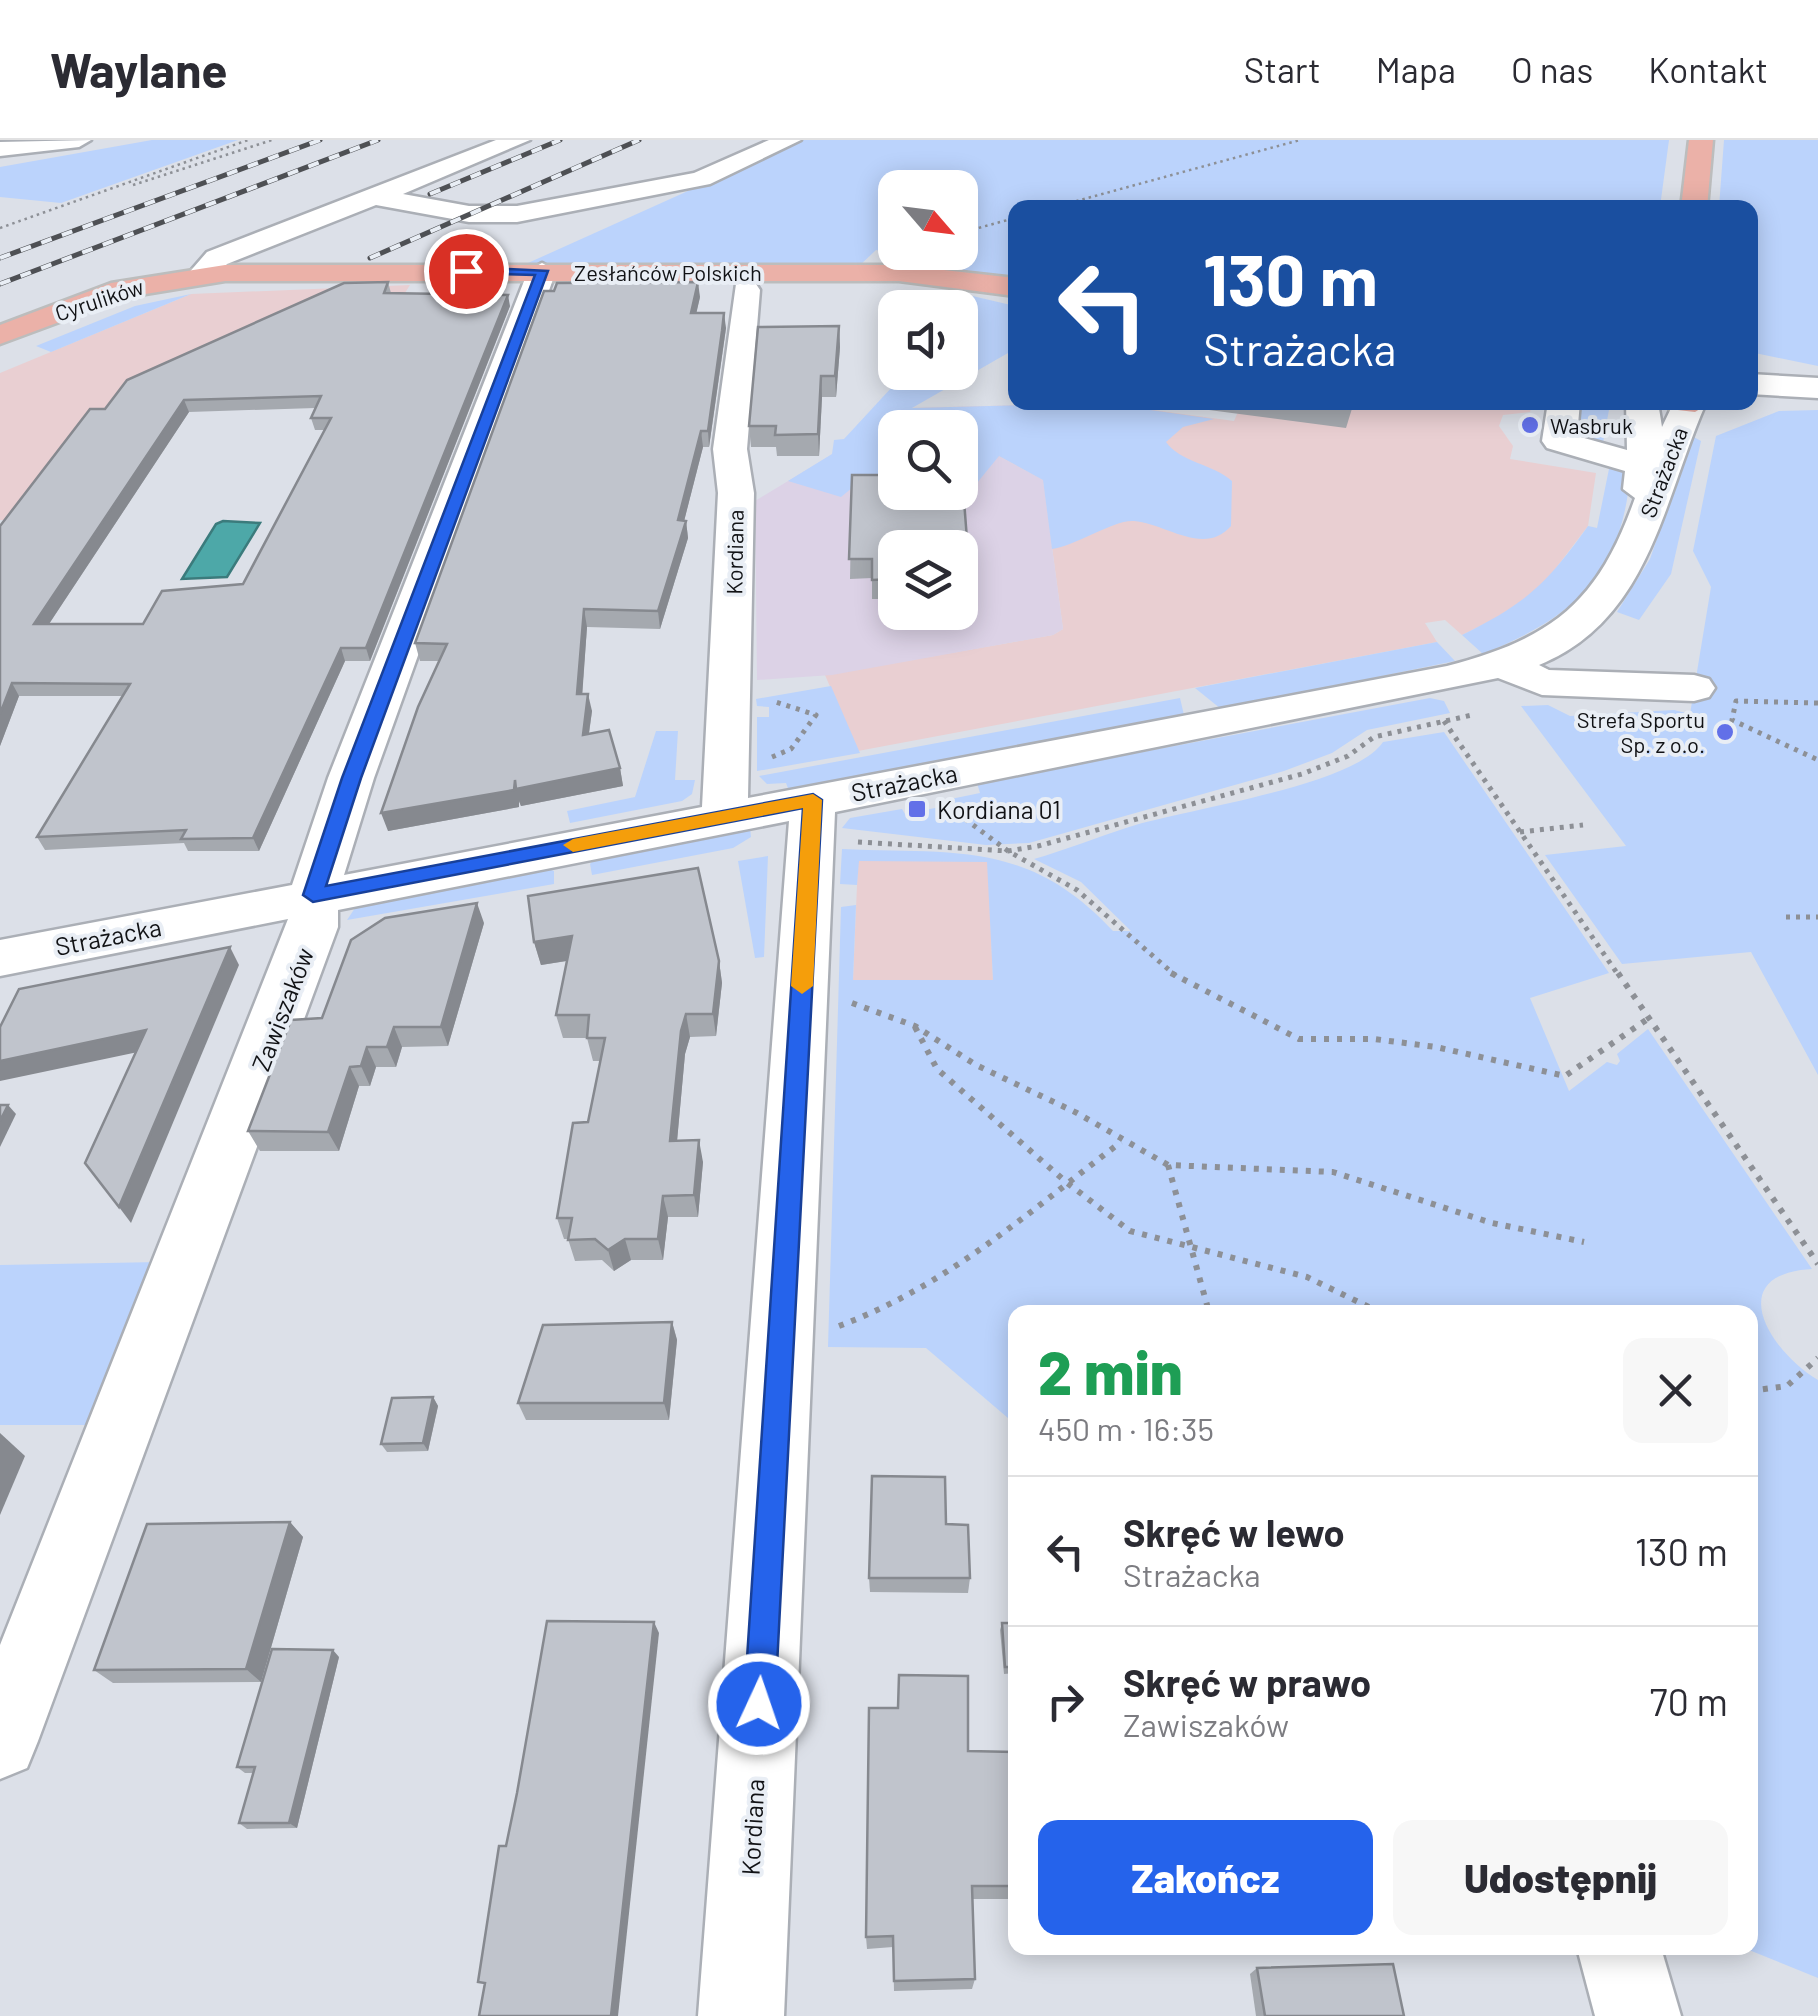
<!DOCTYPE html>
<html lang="pl">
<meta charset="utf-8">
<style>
:root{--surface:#fff;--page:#f7f7f7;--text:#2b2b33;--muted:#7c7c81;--line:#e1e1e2;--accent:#2563eb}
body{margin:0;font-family:Barlow,sans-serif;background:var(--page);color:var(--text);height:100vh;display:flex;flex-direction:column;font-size:38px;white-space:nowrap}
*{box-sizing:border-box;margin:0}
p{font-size:32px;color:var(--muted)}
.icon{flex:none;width:55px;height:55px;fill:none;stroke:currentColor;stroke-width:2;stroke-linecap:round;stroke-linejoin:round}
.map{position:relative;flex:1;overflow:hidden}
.drawer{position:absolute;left:1008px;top:1165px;width:750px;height:650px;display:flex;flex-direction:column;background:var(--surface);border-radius:20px;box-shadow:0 5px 25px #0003}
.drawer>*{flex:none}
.top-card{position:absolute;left:1008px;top:60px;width:750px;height:210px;border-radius:20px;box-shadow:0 5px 25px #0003;background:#1a4fa0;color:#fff;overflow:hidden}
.needle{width:65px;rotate:118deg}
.tools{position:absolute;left:878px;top:30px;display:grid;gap:20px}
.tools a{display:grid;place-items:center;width:100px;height:100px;border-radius:20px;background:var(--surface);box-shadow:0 5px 25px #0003;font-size:50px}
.pin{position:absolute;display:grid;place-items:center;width:85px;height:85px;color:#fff;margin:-42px;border:5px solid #fff;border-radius:50%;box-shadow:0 2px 10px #0007}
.me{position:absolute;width:110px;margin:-55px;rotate:3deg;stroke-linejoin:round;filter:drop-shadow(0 0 8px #0008)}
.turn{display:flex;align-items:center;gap:35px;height:210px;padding:0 30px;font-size:45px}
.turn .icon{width:130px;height:130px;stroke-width:2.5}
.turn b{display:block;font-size:70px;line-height:85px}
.round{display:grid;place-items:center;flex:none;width:105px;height:105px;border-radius:20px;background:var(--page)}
.head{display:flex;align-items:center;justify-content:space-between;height:170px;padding:0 30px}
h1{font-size:60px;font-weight:800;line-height:75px;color:#1e9e55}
.cta{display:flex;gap:20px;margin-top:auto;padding:20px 30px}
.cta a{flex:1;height:115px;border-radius:20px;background:var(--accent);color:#fff;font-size:40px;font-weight:800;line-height:115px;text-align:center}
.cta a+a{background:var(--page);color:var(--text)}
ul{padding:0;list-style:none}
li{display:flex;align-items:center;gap:30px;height:150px;padding:0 30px;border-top:2px solid var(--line)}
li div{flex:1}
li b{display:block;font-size:38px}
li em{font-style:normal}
header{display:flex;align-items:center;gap:60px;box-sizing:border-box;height:140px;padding:0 50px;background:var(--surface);border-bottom:2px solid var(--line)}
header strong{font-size:48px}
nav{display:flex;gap:55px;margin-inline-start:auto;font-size:35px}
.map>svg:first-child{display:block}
.industrial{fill:#e9cfd2}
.education{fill:#dcd2e6;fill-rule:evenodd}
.green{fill:#bbd3fc;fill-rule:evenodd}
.water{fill:#4da8a8;stroke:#3b7b7c;stroke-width:2.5}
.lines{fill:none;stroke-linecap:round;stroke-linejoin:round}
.minor-casing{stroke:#abafb6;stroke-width:5}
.major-casing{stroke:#bcbdbd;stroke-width:5}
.path-far2{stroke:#8d9096;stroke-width:2.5;stroke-dasharray:2.5 4;stroke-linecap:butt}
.path-far1{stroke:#8d9096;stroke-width:5;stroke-dasharray:4 6;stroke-linecap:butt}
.path{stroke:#8d9096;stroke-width:6;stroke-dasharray:5 8;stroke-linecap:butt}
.minor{fill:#fff;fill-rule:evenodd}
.major{fill:#ebb1a8;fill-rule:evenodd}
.rail-casing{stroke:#4e5054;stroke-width:5}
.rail{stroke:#e9eef5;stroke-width:4;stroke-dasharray:11;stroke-linecap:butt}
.wall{fill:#a5a9af;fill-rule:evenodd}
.shaded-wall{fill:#86898f}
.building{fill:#c0c4cc;stroke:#86898f;stroke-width:2.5;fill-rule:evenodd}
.route{fill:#2563eb;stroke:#184099;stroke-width:2.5}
.slow{fill:#f59e0b}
.poi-dot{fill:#6270e8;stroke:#e9eef5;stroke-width:4}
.labels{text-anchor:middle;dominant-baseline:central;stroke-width:8;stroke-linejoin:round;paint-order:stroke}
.far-street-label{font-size:22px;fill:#111215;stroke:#e9eef5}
.far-poi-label{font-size:22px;fill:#111215;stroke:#e9eef5;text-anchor:start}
.street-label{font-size:25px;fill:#111215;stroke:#e9eef5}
.poi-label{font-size:25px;fill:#111215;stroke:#e9eef5;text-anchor:start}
</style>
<header>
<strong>Waylane</strong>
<nav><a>Start</a><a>Mapa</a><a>O nas</a><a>Kontakt</a></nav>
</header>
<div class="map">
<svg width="1818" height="1876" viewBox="0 0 1818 1876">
<rect width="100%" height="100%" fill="#dce0e8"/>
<g class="industrial">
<path d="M410 145 398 164 111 296 15 381 0 380V233L191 154Z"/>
<path d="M1101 263 1234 281 1242 263H1533L1530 272 1503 275 1499 286 1513 306 1510 319 1596 333 1588 386 1540 449 1514 469 1462 495 1445 480 1425 483 1437 502 858 611 825 535 1053 495 1063 489 1043 340 960 295V288L909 268Z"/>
<path d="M858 721H988L993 840H853Z"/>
</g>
<path class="education" d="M909 268 895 288V352H960V295L1043 340 1063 489 1053 495 832 535 757 540 755 361ZM895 408H960V472H895Z"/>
<g class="green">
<path d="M152 0H238L61 63 0 57V27Z"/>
<path d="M801 0H1669L1660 67 1015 68V141L894 128 891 125 905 116 876 110 859 126 448 123H528ZM895 48H960V112H895Z"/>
<path d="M1724 0H1818V226L1750 212V68L1719 67Z"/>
<path d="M916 153 964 154 1015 166V209L912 268 1101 263 1214 279 1183 287 1166 302C1180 322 1213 324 1232 341L1231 386C1204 417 1165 383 1134 381 1115 379 1075 406 1052 409L1043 340 999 316 972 349H960V288H895V347L864 338 841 357 788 341 832 314 834 300 844 299 905 233 960 232V168L917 167Z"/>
<path d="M191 154 51 212 36 206 135 166Z"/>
<path d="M1578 263 1609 270 1602 308 1571 292Z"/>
<path d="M1818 270V935L1751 812 1622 824 1545 715 1626 706 1521 566 1548 565 1570 576 1674 570 1690 574 1711 447 1693 411 1716 296 1779 271Z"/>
<path d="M1692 296 1701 301 1671 434 1639 480 1617 472 1650 419Z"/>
<path d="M1610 324 1630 337C1620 438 1573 477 1483 514L1462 495C1526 463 1546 445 1588 386L1597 388Z"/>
<path d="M1437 502 1455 521 1221 569 1195 548Z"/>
<path d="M831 546 860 613 757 631V577H769V567L757 566 756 559Z"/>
<path d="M1180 558 1184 575 789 651 786 643 767 644 759 636Z"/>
<path d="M1430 558 1444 561 1450 573 1367 590 1332 613 1284 631 1029 703 986 705 842 688 850 678 902 669 905 674 950 665 946 660 980 653 977 643Z"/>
<path d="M656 591H678L675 640H695L692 654 682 661 570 683 567 671 635 657Z"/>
<path d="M1444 592 1609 833 1530 858 1569 951 1607 922 1617 925 1620 921 1617 914 1648 889 1812 1129C1722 1134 1769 1211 1818 1240V1838L1744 1808H1750V1172H1015V1284L926 1208 828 1207 841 767 856 765 853 840H993L987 722 859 721 857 745 840 744 842 709C955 714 1028 700 1113 791H1131L1081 742 1034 719C1066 710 1097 697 1129 687 1186 669 1354 646 1383 602Z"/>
<path d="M750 687 751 697 733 708 592 735 590 724 595 718Z"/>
<path d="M768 716 764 817 755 818 738 721Z"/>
<path d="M546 728 554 731V744L347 780 359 762Z"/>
<path d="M159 1122 93 1285H0V1125Z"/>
</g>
<path class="water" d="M223 381 260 383 227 437 182 439 216 384Z"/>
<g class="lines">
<g class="minor-casing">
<g id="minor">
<path d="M91 0 79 7 0 16V2Z"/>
<path d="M496 0H530L403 54 469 66H517L694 33 769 0H801L710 44 517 82H469L376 65 227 124 211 141H191L187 135 207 112Z"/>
<path d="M542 123 556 131 374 638 344 735 702 667 718 353 713 309 736 144H756L760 150 747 309 754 353 748 658 1447 526C1553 498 1598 463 1635 358L1623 349 1625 331 1547 308 1542 301 1548 262H1580L1577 296 1627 310 1626 262H1658L1662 287 1674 262 1706 263C1663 360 1650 480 1539 525L1549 530 1694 535 1709 539 1715 548 1709 557 1694 561 1542 555 1498 538 835 672 784 1876H698L789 681 338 770V787L38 1601 27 1628 0 1639V1505L288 779 0 836V800L292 745 328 638 528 131Z"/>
<path d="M1750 234 1818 238V258L1750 254Z"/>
<path d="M1577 1808H1661L1681 1876H1595Z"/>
</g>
</g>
<g class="major-casing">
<g id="major">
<path d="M1689 0H1713L1707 68H1681Z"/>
<path d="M225 125H899L1015 138V156L899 141H225L127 157 0 204V185L111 143Z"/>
<path d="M1665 262H1711L1695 272 1669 269Z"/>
</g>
</g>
<g class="path-far2">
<path d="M133 45 272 0"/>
<path d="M1051 68 1300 0"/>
<path d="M0 88 248 0"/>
<path d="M960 93 1015 78"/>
</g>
<g class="path-far1">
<path d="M1818 563 1736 561 1732 580 1818 620"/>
<path d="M1444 581 1619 836"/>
<path d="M772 617 791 609 816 575 776 562"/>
<path d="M957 673 1008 711 1077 750 1176 836"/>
<path d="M1520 692 1583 685"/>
<path d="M858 702 1008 711 1038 706 1302 634 1348 616 1374 597 1472 575"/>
<path d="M1786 777H1818"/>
</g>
<g class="path">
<path d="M1171 833 1299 899H1374L1436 907 1565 936 1649 878"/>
<path d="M1618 833 1818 1124"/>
<path d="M852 863 915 886 976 925 1077 973 1168 1025 1333 1032 1492 1083 1584 1102"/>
<path d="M915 887 937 929 1066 1042 1130 1091 1307 1137 1379 1172"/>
<path d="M1168 1025 1209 1172"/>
<path d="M839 1186C947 1146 1030 1071 1121 1002"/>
<path d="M1750 1251 1787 1246 1818 1218"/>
</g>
<use href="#minor" class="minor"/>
<use href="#major" class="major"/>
<g class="rail-casing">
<g id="rail">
<path d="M430 54 560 0"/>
<path d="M0 118 320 0"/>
<path d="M370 118 639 0"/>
<path d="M0 144 378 0"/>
</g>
</g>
<use href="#rail" class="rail"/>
</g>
<g class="wall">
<path d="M388 142 391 153 510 166 370 521H345L259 711H188L184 703 45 710 37 697 122 556H19L0 606V386L105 269ZM315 268 311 278 315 290H324L243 444 143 484H49L189 272Z"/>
<path d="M700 157 696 173 726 188 709 307H703L684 381H686L688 398 660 489 587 487 582 554 592 571 589 594 620 628 623 646 521 666 519 661V667L388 691 439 521H420L415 503Z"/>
<path d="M839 186 840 207 836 257H822L819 316H777L776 307H751L749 286Z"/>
<path d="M1148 262H1354L1346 288Z"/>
<path d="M960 334H962L970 439 969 459H960V408H895V459H872V438L850 439 852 335H895V352H960Z"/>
<path d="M484 783 448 906 402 907 396 927H376L370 946H359L339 1011H260L248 991 322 878Z"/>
<path d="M534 802 719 821 722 843 716 896 690 897 685 914 677 1001 703 1022 698 1077H668L663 1120H631L614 1131 602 1120 575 1121 568 1099H564L557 1078 588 982 601 921H593L587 898H563L556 875 567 821 541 825Z"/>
<path d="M672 1182 677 1200 669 1280H526L518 1263Z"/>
<path d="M433 1257 438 1266 428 1311 387 1312 381 1304Z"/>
<path d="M290 1382 303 1397 261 1542 113 1543 94 1530Z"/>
<path d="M946 1384 970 1438 968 1453 870 1452 869 1438Z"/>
<path d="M1002 1483H1015V1533L1004 1534 1000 1490Z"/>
<path d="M339 1517 297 1688 247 1689 239 1683 253 1633H245L237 1627Z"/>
<path d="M968 1611 1015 1612V1759H972L975 1839 972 1849 894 1851 893 1807 867 1809 866 1797Z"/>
<path d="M1257 1828 1404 1876H1256L1250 1834Z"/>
</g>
<g class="shaded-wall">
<path d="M698 142 700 157 693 188 691 173Z"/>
<path d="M508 155 510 166 370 521 366 508Z"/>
<path d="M724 173 726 188 709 307 708 291Z"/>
<path d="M839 186 840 207 836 257 835 236Z"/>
<path d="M821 236 822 257 819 316 818 294Z"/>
<path d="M184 260 189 272 41 496 34 484Z"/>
<path d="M701 291 703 307 680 397 678 380Z"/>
<path d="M686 381 688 398 660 489 658 471Z"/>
<path d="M584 469 587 487 581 572 577 554Z"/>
<path d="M341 508 345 521 259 711 253 698Z"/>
<path d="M12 543 19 556 0 606V574Z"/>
<path d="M588 554 592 571 586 613 583 595Z"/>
<path d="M620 628 623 646 521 666 519 661V667L388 691 381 673 515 640Z"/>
<path d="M477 763 484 783 448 906 441 887Z"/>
<path d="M572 796 578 819 541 825 534 802Z"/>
<path d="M230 807 239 825 131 1083 119 1067Z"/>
<path d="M719 821 722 843 716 896 713 874Z"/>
<path d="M686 874 690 897 685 914 675 1023 670 1001 681 891Z"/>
<path d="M394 887 402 907 396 927 387 907Z"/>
<path d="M146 890 157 908 0 941V921Z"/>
<path d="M367 907 376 927 370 946 361 926Z"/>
<path d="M350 927 359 946 339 1011 328 992Z"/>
<path d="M8 965 16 974 0 1007V981Z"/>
<path d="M699 1000 703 1022 698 1077 694 1055Z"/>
<path d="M663 1056 668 1077 663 1120 658 1099Z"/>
<path d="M625 1099 631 1120 614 1131 608 1110Z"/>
<path d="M672 1182 677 1200 669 1280 664 1263Z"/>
<path d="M433 1257 438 1266 428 1311 423 1303Z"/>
<path d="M0 1293 25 1316 0 1375Z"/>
<path d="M290 1382 303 1397 261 1542 246 1529Z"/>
<path d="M654 1482 659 1493 618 1876H611Z"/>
<path d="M333 1510 339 1517 297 1688 289 1683Z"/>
</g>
<g class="building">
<path d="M388 142 384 153 508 155 366 508H341L253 698 181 699 186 690 37 697 130 544 12 543 0 574V386L90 269H105L127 240 344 143ZM321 256 311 278H331L243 444 162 451 143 484H34L184 260Z"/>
<path d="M698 142 691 173H724L722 191 708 291H701L678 380 686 381 658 471 584 469 577 554H588L583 595 609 590 620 628 516 649 515 640 514 650 381 673 418 567 447 504 415 503 544 151H554L557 143Z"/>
<path d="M839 186 835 236H821L818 294 775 295 776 286H749L758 187Z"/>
<path d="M960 334H962L970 439H960V408H895V439L872 440V419H849L852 335H895V352H960Z"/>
<path d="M698 728 719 821 713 874H686L681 891 670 1001 699 1000 694 1055 663 1056 658 1099H625L608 1110 595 1099 568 1100 572 1078H557L573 983 588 982 605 898H587L589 875H556L572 796 534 802 528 756Z"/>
<path d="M477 763 441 887H394L387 907H367L361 926 350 927 328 992 248 991 291 880 322 878 351 800 385 778Z"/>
<path d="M230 807 119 1067 85 1023 146 890 0 921V887L19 849Z"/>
<path d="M0 965H8L0 981Z"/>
<path d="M672 1182 664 1263H518L543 1185Z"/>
<path d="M433 1257 423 1303 381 1304 392 1258Z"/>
<path d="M872 1336 945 1337 946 1384 968 1385 970 1438H869Z"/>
<path d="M290 1382 246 1529 94 1530 147 1384Z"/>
<path d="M547 1481 654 1482 611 1876H479L485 1843 478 1842 499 1706H506L517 1653Z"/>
<path d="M1002 1483H1015V1527H1005Z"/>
<path d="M272 1509 333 1510 289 1683H239L255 1627H237Z"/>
<path d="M899 1535 968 1536V1611L1015 1612V1746H972L975 1839 894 1841 893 1796 866 1797 869 1568H898Z"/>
<path d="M1393 1824 1404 1876H1265L1257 1828Z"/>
</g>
<path class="route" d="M466 127 548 131 361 638 326 746 813 654 822 660 775 1564 770 1575 759 1579 748 1575 744 1564 803 668 313 762 303 755 342 638 535 135 462 133Z"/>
<path class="slow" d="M813 654 822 660 813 846 802 854 791 846 803 668 573 712 563 705 573 699Z"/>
<g class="poi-dot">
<circle cx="1530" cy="285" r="10"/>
<circle cx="1725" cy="592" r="10"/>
<rect x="907" y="659" width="20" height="20" rx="5"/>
</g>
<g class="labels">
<g class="far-street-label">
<text x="668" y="132">Zesłańców Polskich</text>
<text transform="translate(99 159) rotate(-18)">Cyrulików</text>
<text transform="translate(1663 332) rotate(-69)">Strażacka</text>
<text transform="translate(734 412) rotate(-89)">Kordiana</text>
</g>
<g class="far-poi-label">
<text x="1550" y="285">Wasbruk</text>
<text x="1705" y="579" text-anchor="end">Strefa Sportu<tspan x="1705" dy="25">Sp. z o.o.</tspan></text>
</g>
<g class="street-label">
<text transform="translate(904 642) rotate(-11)">Strażacka</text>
<text transform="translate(108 796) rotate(-11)">Strażacka</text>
<text transform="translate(282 869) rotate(-69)">Zawiszaków</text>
<text transform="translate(752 1687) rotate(-87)">Kordiana</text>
</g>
<g class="poi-label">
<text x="937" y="669">Kordiana 01</text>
</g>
</g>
</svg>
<div class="tools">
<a><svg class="needle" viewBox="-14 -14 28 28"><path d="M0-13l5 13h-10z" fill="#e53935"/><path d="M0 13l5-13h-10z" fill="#7c7c81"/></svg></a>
<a><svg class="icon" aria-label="sound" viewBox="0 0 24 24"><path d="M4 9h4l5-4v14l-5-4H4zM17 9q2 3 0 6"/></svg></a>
<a><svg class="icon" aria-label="search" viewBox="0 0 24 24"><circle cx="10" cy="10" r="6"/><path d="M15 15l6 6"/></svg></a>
<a><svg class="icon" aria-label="layers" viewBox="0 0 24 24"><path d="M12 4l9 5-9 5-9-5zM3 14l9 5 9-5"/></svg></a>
</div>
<div class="pin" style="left:466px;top:131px;background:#d93025"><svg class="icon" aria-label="arrive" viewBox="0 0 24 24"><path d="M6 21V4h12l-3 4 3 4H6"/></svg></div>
<svg class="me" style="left:759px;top:1564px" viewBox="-20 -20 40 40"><circle r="17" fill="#2563eb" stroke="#fff" stroke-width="3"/><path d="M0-11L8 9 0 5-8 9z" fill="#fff"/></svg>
<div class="top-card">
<div class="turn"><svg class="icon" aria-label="left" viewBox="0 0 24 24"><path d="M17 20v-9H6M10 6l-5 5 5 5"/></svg><div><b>130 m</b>Strażacka</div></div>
</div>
<section class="drawer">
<div class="head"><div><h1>2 min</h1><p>450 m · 16:35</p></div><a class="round"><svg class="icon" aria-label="close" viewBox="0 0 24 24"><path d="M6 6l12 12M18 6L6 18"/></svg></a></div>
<ul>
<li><svg class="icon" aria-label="left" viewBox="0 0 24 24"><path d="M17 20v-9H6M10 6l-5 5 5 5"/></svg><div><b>Skręć w lewo</b><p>Strażacka</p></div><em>130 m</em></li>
<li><svg class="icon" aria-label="right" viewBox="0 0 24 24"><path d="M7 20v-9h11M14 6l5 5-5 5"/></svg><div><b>Skręć w prawo</b><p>Zawiszaków</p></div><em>70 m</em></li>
</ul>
<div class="cta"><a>Zakończ</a><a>Udostępnij</a></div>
</section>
</div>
